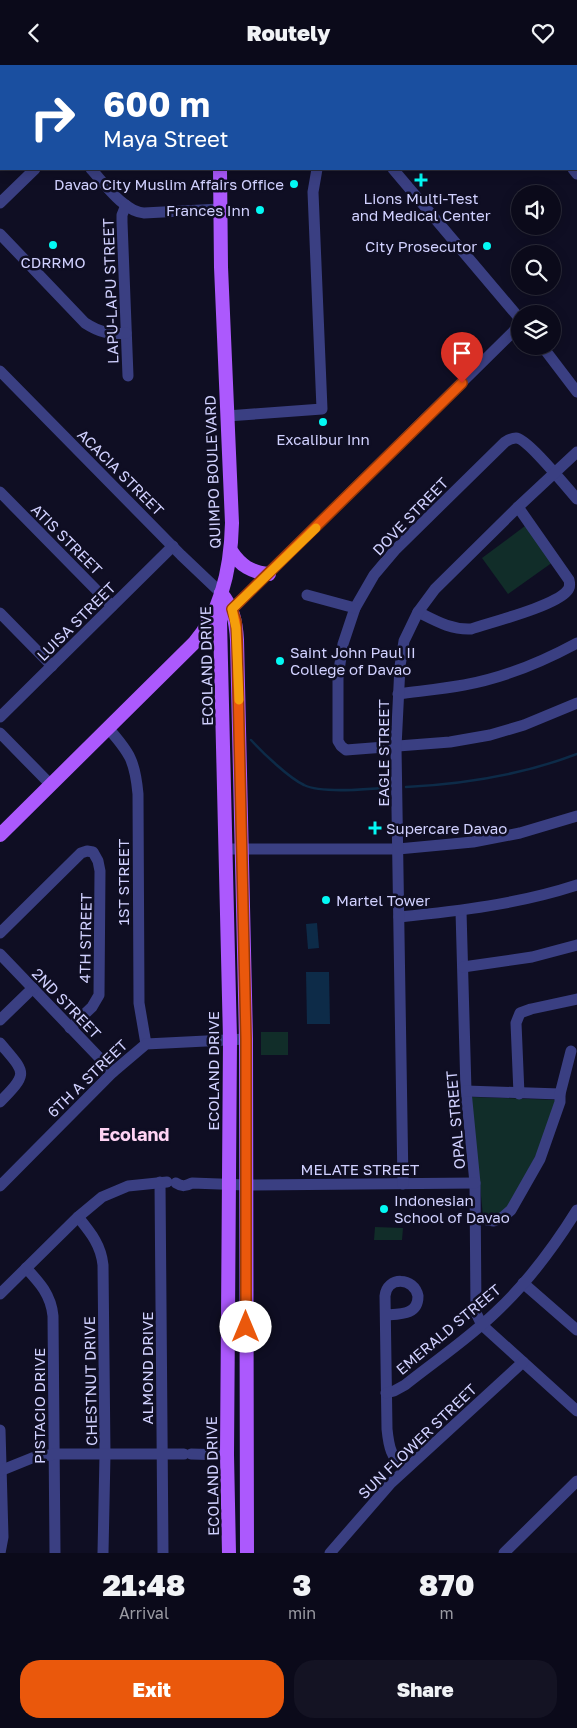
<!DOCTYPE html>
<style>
:root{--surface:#0b0a1a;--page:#141323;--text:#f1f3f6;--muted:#9a9aa2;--line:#2b2b39;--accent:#ea580c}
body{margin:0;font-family:"Golos Text",sans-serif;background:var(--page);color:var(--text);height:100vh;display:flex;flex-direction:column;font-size:19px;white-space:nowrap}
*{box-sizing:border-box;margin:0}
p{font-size:16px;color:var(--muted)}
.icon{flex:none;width:28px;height:28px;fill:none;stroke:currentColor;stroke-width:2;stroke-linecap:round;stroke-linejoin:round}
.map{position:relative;height:1488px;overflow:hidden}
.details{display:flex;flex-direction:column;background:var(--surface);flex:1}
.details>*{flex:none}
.top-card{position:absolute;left:0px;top:0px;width:578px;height:105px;box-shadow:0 2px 12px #0003,0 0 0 1px var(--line);background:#1a4fa0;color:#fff;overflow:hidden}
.buttons{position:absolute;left:511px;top:120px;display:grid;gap:10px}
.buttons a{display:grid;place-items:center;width:50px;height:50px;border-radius:50%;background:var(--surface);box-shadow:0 2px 12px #0003,0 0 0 1px var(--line);font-size:25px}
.pin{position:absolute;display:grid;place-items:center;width:42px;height:42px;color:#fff;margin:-51px -21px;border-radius:50% 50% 50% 0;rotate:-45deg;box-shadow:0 0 5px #0007}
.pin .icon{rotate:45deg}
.me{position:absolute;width:55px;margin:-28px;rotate:0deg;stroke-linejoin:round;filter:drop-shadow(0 0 4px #0008)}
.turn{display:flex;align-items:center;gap:18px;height:105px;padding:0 20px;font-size:22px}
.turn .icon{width:65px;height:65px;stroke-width:2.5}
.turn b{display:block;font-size:35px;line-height:42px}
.eta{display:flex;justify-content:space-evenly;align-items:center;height:85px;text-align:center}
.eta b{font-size:30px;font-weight:800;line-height:35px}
.cta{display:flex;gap:10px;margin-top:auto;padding:10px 20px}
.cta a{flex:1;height:58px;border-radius:20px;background:var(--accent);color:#fff;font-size:20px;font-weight:800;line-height:58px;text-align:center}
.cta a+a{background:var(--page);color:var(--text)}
header{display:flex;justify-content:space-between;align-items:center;height:65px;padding:0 20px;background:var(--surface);font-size:22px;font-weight:800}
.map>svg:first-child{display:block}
.green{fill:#112d29}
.water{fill:#0d2b48}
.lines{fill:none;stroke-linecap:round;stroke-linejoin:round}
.stream{stroke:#0d2b48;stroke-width:2.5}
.minor{stroke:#3a3f82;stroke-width:11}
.major{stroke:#ac59fd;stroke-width:14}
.route-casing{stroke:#983908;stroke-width:12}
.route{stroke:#ea580c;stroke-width:9}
.slow{stroke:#f59e0b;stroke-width:9}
.poi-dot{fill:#03f9f4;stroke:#0f0e23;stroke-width:2}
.labels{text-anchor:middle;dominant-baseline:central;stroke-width:5;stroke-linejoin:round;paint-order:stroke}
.poi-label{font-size:15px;fill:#d1d1ff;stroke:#0f0e23;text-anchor:start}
.street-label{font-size:15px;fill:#d1d1ff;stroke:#0f0e23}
.quarter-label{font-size:18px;font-weight:bold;fill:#ffd3f4;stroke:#0f0e23}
</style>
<header><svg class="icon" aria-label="back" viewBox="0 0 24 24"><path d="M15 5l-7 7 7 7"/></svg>Routely<svg class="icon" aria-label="heart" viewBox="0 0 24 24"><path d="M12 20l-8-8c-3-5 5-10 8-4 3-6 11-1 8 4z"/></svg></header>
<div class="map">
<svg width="577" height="1488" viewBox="0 0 577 1488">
<rect width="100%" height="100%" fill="#0f0e23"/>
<g class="green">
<path d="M525 461 553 497 508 529 482 493Z"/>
<rect x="261" y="967" width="27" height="23"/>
<path d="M471 1032 558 1035 547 1070 507 1144 498 1151H483Z"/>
<path d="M375 1162 403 1163 402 1175H374Z"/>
</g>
<g class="water">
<path d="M317 858 319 883 308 884 306 859Z"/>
<path d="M306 907H329L330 959H307Z"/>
</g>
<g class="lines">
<g class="stream">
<path d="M251 675C263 688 289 713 304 720 322 729 371 724 392 722"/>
<path d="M406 722C465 719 522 710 577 689"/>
</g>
<g class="minor">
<path d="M291 0 292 1"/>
<path d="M357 0 359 1"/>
<path d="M138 1 139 0"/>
<path d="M482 1 484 0"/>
<path d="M0 9 1 10"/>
<path d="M91 104C104 118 124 147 144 148L220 144"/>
<path d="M393 104 520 254"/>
<path d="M573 104 577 109"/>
<path d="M0 138 35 104"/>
<path d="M126 140 122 150V157L128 311"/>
<path d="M0 169 85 258C99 267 110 270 126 268"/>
<path d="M542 281 577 327"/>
<path d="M0 306 181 490 221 528"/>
<path d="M227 351 322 344 313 127 317 104"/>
<path d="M0 427 112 541"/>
<path d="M577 434C568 424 527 373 516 373 512 373 508 375 505 377L396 484 374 510 355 543 343 579 338 612V676L341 681 346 685 450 677 490 670 524 660 577 638"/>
<path d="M307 530 355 543"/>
<path d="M418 547C436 556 451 565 471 564 492 557 555 541 567 526 570 523 570 519 569 515L518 442"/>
<path d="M0 548 52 601"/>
<path d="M226 550 520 260"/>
<path d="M398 629C420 626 442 624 464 620 503 613 542 597 577 578"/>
<path d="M0 652 173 481"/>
<path d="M108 663C130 688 135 696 138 729L139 938 146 979"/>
<path d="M0 668 51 720"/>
<path d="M226 784H398L473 777 520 768 577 751"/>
<path d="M461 846 466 1026 475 1118 476 1248 482 1260 577 1346"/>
<path d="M399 852C459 846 519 839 577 820"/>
<path d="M0 868 81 788 87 786 93 787 98 796 100 806 99 930 92 942 70 963"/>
<path d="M0 889 113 1007"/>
<path d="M463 902 532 892 577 880"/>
<path d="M0 955 33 923"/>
<path d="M0 978C26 1009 29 1007 0 1037"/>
<path d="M466 1026 560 1029"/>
<path d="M519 1029 516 958 520 948 531 944 577 934"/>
<path d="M160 1117 163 1488"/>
<path d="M176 1118C182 1122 186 1121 192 1118L246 1120 475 1118"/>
<path d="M403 1119 396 682 400 601 404 576 418 547 435 524 518 442 577 387"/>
<path d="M0 1121 113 1007 146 979 246 974"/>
<path d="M78 1152C91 1168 101 1180 103 1200L105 1389 103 1488"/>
<path d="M476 1153 494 1156 503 1152 511 1145 540 1094 560 1037V1029L571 986"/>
<path d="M26 1203C40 1218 51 1230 53 1251L55 1488"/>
<path d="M523 1218 577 1265"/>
<path d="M0 1229 78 1152 102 1132 128 1121 167 1117"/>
<path d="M386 1250C401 1249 418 1250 418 1231 414 1212 387 1211 385 1231L387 1364C389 1384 391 1390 404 1405"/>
<path d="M386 1328 394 1326 405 1320C435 1296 468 1274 496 1247 528 1217 554 1182 577 1145"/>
<path d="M0 1365 3 1472 0 1488"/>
<path d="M191 1389 227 1390"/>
<path d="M0 1406 32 1393 55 1389H184"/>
<path d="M330 1488 391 1418 523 1297"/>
<path d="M504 1488 577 1416"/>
</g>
<g class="major">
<path d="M308 0 309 1"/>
<path d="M250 1 251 0"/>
<path d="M231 486C241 501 251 507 269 509"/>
<path d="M221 528C233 542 236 557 237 575L246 974 247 1488"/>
<path d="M221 528 220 556 230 974 227 1390 229 1488"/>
<path d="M0 770 194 578C223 545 231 500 232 458L221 202 220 104"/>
</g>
</g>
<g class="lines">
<g class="route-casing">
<path id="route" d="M246 1262V974L237 575 236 557 232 544 462 318"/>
</g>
<use href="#route" class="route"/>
<path class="slow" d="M239 635 236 563 232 544 316 463"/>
</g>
<g class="poi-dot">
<path d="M418.5 107.5h5v5h5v5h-5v5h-5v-5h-5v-5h5z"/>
<circle cx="294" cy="119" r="5"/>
<circle cx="260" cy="145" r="5"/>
<circle cx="53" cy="180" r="5"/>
<circle cx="487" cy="181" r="5"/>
<circle cx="323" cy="357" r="5"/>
<circle cx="280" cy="596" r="5"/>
<path d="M372.5 755.5h5v5h5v5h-5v5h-5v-5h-5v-5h5z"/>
<circle cx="326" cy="835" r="5"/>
<circle cx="384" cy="1144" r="5"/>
</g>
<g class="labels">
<g class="poi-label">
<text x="284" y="119" text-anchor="end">Davao City Muslim Affairs Office</text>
<text x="421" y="133" text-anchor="middle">Lions Multi-Test<tspan x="421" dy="17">and Medical Center</tspan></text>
<text x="250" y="145" text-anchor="end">Frances Inn</text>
<text x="477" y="181" text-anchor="end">City Prosecutor</text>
<text x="53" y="197" text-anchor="middle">CDRRMO</text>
<text x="323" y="374" text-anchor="middle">Excalibur Inn</text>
<text x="290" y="587">Saint John Paul II<tspan x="290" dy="17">College of Davao</tspan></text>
<text x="386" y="763">Supercare Davao</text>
<text x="336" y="835">Martel Tower</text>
<text x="394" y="1135">Indonesian<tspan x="394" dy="17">School of Davao</tspan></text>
</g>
<g class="street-label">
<text transform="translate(110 226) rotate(-92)">LAPU-LAPU STREET</text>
<text transform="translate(121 407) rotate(45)">ACACIA STREET</text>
<text transform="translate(212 407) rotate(-92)">QUIMPO BOULEVARD</text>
<text transform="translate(410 451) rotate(-46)">DOVE STREET</text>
<text transform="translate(67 474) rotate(45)">ATIS STREET</text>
<text transform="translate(76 556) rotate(-45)">LUISA STREET</text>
<text transform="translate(206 601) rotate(-91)">ECOLAND DRIVE</text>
<text transform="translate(383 688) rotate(-90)">EAGLE STREET</text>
<text transform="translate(123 817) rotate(-90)">1ST STREET</text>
<text transform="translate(85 873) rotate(-89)">4TH STREET</text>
<text transform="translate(67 938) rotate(46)">2ND STREET</text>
<text transform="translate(213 1006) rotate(-90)">ECOLAND DRIVE</text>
<text transform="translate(87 1013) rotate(-44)">6TH A STREET</text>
<text transform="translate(455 1055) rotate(-95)">OPAL STREET</text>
<text x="360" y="1104">MELATE STREET</text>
<text transform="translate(448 1264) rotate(-40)">EMERALD STREET</text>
<text transform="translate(147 1303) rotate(-90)">ALMOND DRIVE</text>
<text transform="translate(90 1316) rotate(-91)">CHESTNUT DRIVE</text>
<text transform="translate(39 1341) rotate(-90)">PISTACIO DRIVE</text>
<text transform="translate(417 1376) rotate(-44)">SUN FLOWER STREET</text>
<text transform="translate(212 1411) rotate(-91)">ECOLAND DRIVE</text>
</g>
<g class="quarter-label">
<text x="134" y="1069">Ecoland</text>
</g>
</g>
</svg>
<div class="buttons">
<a><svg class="icon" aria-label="sound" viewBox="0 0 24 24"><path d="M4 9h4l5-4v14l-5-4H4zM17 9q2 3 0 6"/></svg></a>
<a><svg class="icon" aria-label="search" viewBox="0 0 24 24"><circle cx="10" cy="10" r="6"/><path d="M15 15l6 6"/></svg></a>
<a><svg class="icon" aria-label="layers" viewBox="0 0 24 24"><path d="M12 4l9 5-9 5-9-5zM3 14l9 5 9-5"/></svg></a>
</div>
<div class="pin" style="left:462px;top:318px;background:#d93025"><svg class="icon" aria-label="arrive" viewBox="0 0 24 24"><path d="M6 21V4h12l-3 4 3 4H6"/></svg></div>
<svg class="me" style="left:246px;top:1262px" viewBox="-20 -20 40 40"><circle r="19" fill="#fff"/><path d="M0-13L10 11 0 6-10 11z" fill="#ea580c"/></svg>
<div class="top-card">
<div class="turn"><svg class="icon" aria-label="right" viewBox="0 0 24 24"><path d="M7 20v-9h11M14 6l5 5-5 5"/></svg><div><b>600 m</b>Maya Street</div></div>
</div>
</div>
<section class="details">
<div class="eta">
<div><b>21:48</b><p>Arrival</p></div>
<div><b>3</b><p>min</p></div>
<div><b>870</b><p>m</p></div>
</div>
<div class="cta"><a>Exit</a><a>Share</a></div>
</section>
